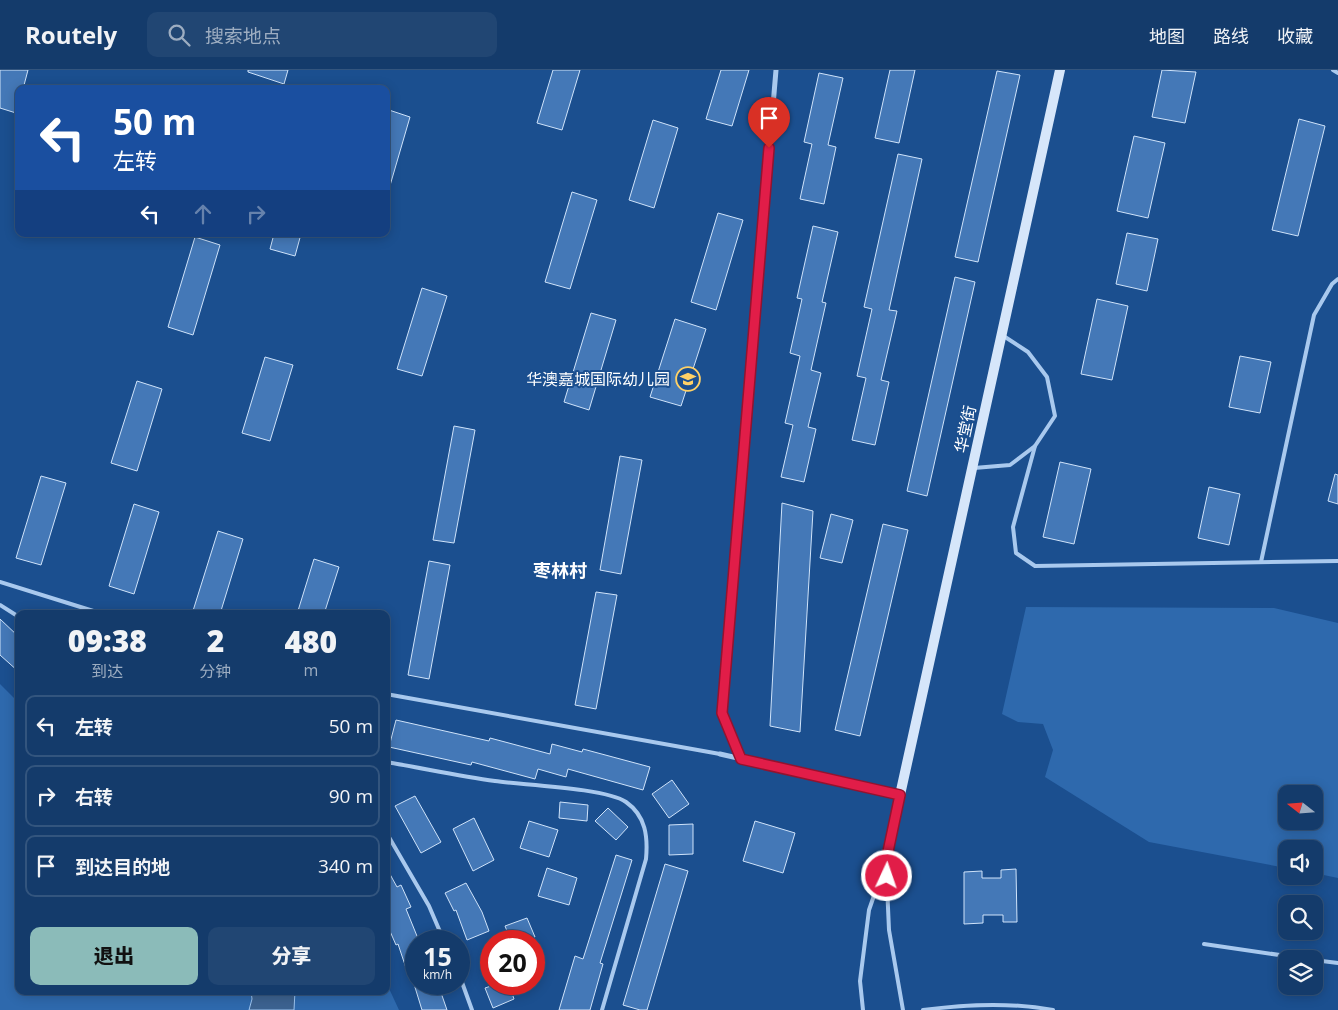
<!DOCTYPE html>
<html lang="zh">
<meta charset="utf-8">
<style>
:root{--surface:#143b6b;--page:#214673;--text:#f1f3f6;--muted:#9dadc1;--line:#33557e;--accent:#8bbbb9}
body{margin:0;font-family:"Open Sans","Noto Sans SC",sans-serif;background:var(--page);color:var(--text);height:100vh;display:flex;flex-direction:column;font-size:19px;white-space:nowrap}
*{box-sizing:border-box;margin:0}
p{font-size:16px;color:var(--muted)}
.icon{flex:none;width:28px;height:28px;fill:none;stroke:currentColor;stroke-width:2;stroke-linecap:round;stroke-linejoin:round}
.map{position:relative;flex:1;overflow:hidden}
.panel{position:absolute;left:15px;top:540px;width:375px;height:385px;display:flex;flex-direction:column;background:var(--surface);border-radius:10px;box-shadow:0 2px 12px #0003,0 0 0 1px var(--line)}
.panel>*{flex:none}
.guide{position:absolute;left:15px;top:15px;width:375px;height:152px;border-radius:10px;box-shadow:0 2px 12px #0003,0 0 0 1px var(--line);background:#1a4fa0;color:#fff;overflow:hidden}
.needle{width:32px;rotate:287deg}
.tools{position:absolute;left:1278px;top:715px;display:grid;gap:10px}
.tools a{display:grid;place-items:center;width:45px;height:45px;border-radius:10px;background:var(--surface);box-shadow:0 2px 12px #0003,0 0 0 1px var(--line);font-size:25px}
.speed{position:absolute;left:405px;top:860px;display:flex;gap:10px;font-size:25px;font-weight:700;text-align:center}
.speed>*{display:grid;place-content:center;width:65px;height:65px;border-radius:50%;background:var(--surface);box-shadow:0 2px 12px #0003,0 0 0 1px var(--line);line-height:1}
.speed small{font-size:12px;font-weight:400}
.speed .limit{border:8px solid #d22;background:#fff;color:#111}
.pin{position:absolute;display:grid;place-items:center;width:42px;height:42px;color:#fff;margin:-51px -21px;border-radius:50% 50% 50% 0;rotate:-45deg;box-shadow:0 0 5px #0007}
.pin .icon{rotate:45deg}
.me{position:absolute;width:55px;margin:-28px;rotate:3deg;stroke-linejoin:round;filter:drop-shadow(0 0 4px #0008)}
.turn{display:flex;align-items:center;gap:18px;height:105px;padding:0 15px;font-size:22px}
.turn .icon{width:65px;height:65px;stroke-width:2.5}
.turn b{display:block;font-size:35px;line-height:42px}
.lanes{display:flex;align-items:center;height:48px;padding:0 15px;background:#0003;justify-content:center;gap:25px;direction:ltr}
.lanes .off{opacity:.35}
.eta{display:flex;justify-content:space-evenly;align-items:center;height:85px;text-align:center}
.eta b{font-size:30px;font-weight:800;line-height:35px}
.button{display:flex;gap:10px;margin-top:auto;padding:10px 15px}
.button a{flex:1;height:58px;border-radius:10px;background:var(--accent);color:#111;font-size:20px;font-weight:800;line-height:58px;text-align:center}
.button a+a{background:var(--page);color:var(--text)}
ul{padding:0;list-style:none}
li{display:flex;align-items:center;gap:15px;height:62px;margin:0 10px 8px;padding:0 5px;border:2px solid var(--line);border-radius:10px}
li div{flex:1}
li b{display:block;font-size:19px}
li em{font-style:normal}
header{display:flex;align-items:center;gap:30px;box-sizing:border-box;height:70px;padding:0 25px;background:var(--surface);border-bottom:1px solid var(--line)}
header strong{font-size:24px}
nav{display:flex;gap:28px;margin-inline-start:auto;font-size:18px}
.search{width:350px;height:45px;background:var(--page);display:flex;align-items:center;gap:12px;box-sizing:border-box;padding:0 18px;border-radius:10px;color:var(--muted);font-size:19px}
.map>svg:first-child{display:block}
.green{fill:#2e69ad;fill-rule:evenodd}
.water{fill:#3c6290;stroke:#9cc4f0}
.building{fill:#4478b7;stroke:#cfe3fa}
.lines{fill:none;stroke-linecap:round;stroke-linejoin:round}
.lane{stroke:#a9c9ee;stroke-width:4}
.street{stroke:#a9c9ee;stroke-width:5}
.secondary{stroke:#d6e6fa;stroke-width:10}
.route-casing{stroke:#92132f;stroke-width:12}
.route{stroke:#e11d48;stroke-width:9}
.labels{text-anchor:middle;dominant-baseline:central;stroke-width:4;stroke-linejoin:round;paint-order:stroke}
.poi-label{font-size:16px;fill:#fff;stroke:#1b4f8f;text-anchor:end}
.street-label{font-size:16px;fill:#fff;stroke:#1b4f8f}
.neighbourhood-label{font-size:18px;font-weight:bold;fill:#fff;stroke:#1b4f8f}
</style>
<header>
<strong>Routely</strong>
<div class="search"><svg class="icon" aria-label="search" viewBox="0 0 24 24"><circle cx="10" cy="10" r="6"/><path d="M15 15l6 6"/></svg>搜索地点</div>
<nav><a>地图</a><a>路线</a><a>收藏</a></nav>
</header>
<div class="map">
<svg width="1338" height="940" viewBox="0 0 1338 940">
<rect width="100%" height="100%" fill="#1b4f8f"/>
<g class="green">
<path d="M1026 537 1274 538 1338 553V808L1314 803V779H1286V798L1149 772 1045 707 1053 680 1043 654 1018 652 1002 644ZM1286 724H1314V751H1286Z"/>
<path d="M0 614 19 633V921H386V912L399 940H0Z"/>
</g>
<path class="water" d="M251 921H295L294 940H249L252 929Z"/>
<g class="building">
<path d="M0 0H28L23 19H19L16 43 0 38Z"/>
<path d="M248 0H288L284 14 248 2Z"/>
<path d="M553 0H580L562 60 537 53Z"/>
<path d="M721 0H749L732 56 706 49Z"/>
<path d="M890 0H915L899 73 875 68Z"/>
<path d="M1162 0 1196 2 1185 53 1152 47Z"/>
<path d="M997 1 1020 5 978 192 955 187Z"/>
<path d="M819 3 843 8 828 75 836 77 824 134 800 129 812 74 804 72Z"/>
<path d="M386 39 410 47 389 119H386Z"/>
<path d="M1299 49 1325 56 1298 166 1272 160Z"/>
<path d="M653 50 678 58 654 138 629 130Z"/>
<path d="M1134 66 1165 73 1148 148 1117 141Z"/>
<path d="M898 84 922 89 889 240 897 241 881 310 889 312 875 375 852 370 866 308 857 306 872 239 864 237Z"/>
<path d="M572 122 597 130 570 219 545 212Z"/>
<path d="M718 143 743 150 716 240 691 232Z"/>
<path d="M813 156 838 162 822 232 826 233 811 300 821 303 808 357 816 359 804 412 781 407 793 355 785 353 800 286 790 283 802 229 797 228Z"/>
<path d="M1127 163 1158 169 1147 221 1116 214Z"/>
<path d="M274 164H301L295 186 270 179Z"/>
<path d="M195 167 220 175 193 265 168 257Z"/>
<path d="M955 207 975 212 927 426 907 421Z"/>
<path d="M422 218 447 226 422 306 397 299Z"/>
<path d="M1097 229 1128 236 1112 310 1081 304Z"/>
<path d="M591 243 616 250 589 340 564 332Z"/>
<path d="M675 249 706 259 681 336 650 327Z"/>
<path d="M1240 286 1271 292 1260 343 1229 337Z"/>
<path d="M265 287 293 295 270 371 242 363Z"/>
<path d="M137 311 162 319 137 401 111 393Z"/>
<path d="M454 356 475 360 454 473 433 470Z"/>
<path d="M620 386 642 390 621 504 600 500Z"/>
<path d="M1060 392 1091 399 1074 474 1043 467Z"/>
<path d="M1335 404 1338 405V434L1328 431Z"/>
<path d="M41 406 66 413 41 495 16 488Z"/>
<path d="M1209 417 1240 424 1229 475 1198 468Z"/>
<path d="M782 433 813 441 800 662 770 656Z"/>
<path d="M134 434 159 442 134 524 109 516Z"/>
<path d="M831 444 853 450 842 493 820 488Z"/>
<path d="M883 454 908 460 860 666 835 660Z"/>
<path d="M218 461 243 469 220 544H192Z"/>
<path d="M314 489 339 497 324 544H297Z"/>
<path d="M429 491 450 495 429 609 408 605Z"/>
<path d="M596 522 617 525 596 639 575 635Z"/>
<path d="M0 549 19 567V602L0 585Z"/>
<path d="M396 650 489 671 490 668 550 684 552 674 582 682 583 679 650 697 643 720 568 699 566 707 538 699 535 709 472 692 471 695 389 677Z"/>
<path d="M672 710 689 734 669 748 652 724Z"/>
<path d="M415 726 441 772 421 783 395 736Z"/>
<path d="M560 732 588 735 587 751 559 748Z"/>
<path d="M608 738 628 757 616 770 595 751Z"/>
<path d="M474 748 494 790 473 801 453 759Z"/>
<path d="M529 751 558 760 549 787 520 778Z"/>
<path d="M755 751 795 763 783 803 743 791Z"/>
<path d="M693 754V784L669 785V755Z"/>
<path d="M616 785 632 790 600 893 603 894 590 940H559L575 886 583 889Z"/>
<path d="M665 794 688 801 647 940H640L623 935Z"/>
<path d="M386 797 397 817 401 815 411 837 406 839 419 871H416V902L408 904 398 874 396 875 386 852Z"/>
<path d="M547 798 577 808 569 835 538 826Z"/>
<path d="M1016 799 1017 852H1003V845H983V853L964 854V802L982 801V808H1001V800Z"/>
<path d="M466 813 482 842 489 861 467 870 456 840 454 841 445 823Z"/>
<path d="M527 848 535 867 529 869 530 871H511L505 856Z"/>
<path d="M414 914H438L447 940H422Z"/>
<path d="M497 914H509L514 929 493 938 485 918Z"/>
</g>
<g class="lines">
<g class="lane">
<path d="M1333 0 1338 3"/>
<path d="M1035 376 1013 457 1016 483 1035 496 1338 491"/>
<path d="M974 398 1010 395 1035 376 1055 346 1047 307 1028 282 1002 265"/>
<path d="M1261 492 1314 245 1332 214 1338 209"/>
<path d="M0 512 103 544"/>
<path d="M0 535 19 547"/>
<path d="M386 624 720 684"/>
<path d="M386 692C422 698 459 706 495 711 523 715 606 718 626 732 646 746 648 767 646 789L602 940"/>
<path d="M386 762 429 836 444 871"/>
<path d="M886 793 889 860 903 940"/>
<path d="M1204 874 1307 889"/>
<path d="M1314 890 1338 893"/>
<path d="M459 904 472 940"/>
<path d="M863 940 860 911 869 840 886 791 900 725"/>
<path d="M923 940C967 934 1010 932 1053 940"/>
</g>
<g class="street">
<path d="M720 684 900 725"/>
<path d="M741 689 722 643 776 0"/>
</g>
<path class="secondary" d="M900 725 1060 0"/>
</g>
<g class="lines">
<g class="route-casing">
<path id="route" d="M769 78 722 643 741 689 900 725 886 791 887 806"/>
</g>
<use href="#route" class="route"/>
</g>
<defs>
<g id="school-ring" transform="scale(1.25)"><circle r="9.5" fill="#1b4f8f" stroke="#ffd166" stroke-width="1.5"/><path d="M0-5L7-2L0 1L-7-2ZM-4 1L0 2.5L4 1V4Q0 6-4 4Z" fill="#ffd166"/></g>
</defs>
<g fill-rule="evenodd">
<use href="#school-ring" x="688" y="309"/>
</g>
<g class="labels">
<g class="poi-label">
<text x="670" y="309">华澳嘉城国际幼儿园</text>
</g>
<g class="street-label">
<text transform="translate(965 359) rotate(-78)">华堂街</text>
</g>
<g class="neighbourhood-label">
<text x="560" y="500">枣林村</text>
</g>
</g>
</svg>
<div class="tools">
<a><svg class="needle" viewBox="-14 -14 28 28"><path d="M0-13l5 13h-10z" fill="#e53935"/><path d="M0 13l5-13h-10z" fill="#9dadc1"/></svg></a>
<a><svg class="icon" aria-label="sound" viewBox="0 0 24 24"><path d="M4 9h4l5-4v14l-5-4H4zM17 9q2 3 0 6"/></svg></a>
<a><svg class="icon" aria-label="search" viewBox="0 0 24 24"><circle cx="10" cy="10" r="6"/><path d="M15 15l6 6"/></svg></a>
<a><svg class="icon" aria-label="layers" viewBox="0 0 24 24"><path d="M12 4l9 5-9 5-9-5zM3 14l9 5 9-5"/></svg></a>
</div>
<div class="speed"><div>15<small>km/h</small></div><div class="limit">20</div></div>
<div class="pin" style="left:769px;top:78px;background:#d93025"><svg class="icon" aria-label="arrive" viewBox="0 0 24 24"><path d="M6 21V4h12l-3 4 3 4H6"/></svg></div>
<svg class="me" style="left:887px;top:806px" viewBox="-20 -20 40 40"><circle r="17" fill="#e11d48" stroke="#fff" stroke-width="3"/><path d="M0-11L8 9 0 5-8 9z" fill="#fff"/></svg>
<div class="guide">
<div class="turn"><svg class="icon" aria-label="left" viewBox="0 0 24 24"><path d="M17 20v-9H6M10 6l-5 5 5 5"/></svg><div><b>50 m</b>左转</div></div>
<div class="lanes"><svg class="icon" aria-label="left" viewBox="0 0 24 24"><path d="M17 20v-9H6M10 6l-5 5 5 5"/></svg><svg class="icon off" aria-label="ahead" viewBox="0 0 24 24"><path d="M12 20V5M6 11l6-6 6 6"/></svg><svg class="icon off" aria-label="right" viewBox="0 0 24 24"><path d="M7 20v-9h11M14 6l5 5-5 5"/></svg></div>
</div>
<section class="panel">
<div class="eta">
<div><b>09:38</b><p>到达</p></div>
<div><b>2</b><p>分钟</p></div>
<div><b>480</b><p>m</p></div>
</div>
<ul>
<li><svg class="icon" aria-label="left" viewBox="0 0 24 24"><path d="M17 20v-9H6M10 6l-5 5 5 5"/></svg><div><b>左转</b></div><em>50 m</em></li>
<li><svg class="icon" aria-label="right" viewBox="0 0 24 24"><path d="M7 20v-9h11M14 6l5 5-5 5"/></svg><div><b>右转</b></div><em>90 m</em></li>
<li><svg class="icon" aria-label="arrive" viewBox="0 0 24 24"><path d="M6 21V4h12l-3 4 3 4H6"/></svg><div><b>到达目的地</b></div><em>340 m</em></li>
</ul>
<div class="button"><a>退出</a><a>分享</a></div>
</section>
</div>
